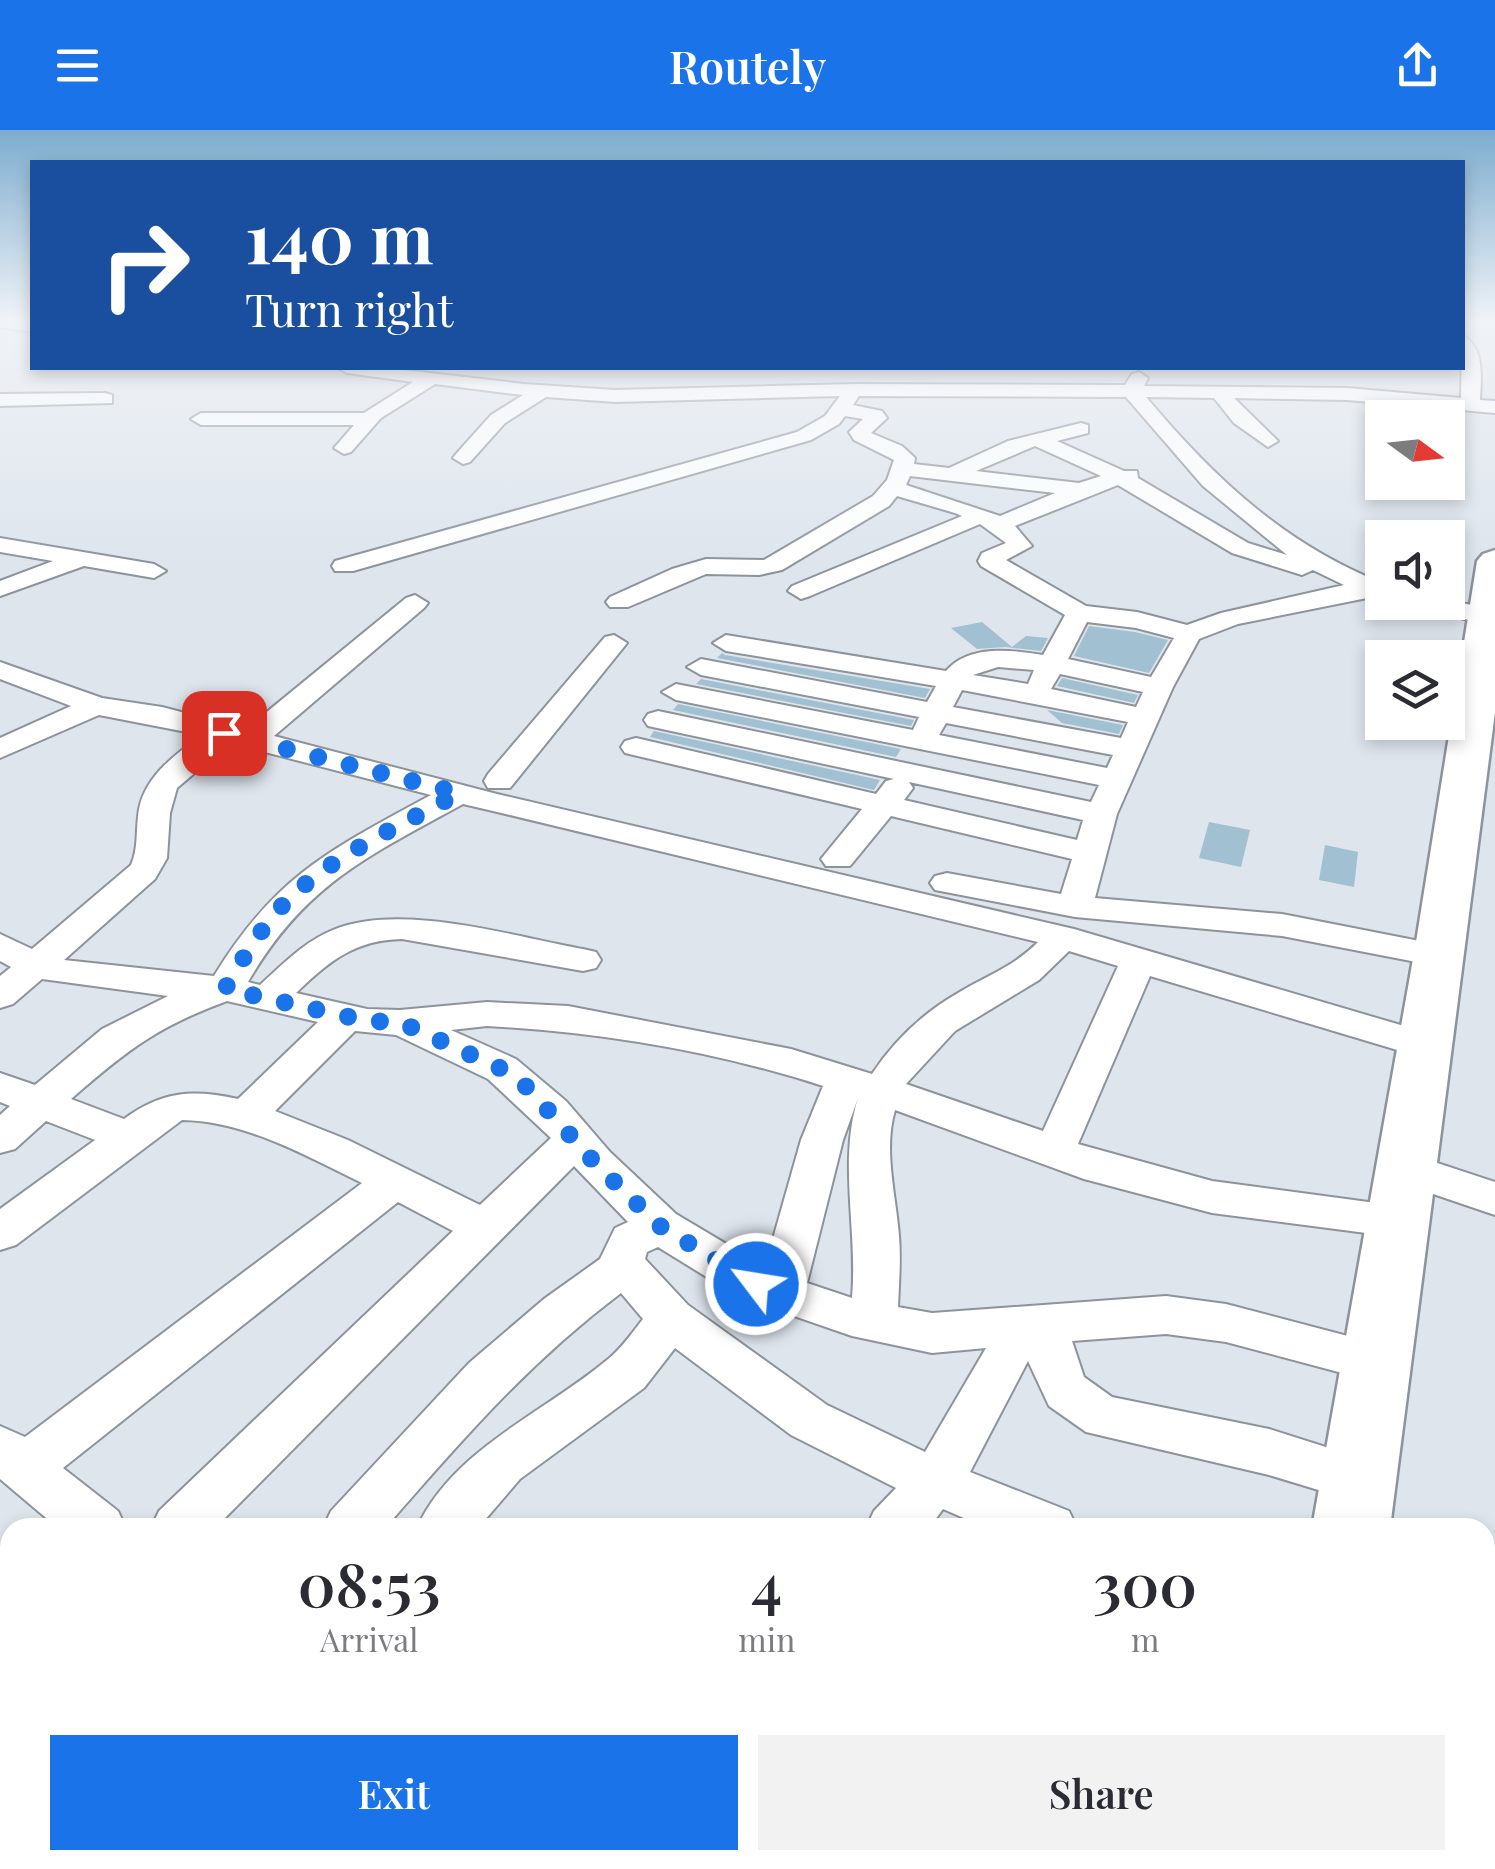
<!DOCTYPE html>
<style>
:root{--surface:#fff;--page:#f2f2f3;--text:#2b2b33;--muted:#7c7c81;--accent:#1a73e8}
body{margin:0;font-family:"Playfair Display",serif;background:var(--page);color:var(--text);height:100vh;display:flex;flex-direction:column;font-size:38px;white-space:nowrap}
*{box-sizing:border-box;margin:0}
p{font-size:32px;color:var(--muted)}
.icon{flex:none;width:55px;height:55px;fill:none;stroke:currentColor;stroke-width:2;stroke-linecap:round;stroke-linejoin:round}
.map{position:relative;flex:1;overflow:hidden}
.side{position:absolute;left:0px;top:1388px;width:1495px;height:352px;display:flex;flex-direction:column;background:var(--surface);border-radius:30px 30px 0 0;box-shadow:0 5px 15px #0003}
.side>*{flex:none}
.guide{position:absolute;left:30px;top:30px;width:1435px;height:210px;border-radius:0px;box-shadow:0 5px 15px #0003;background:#1a4fa0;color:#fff;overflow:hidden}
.needle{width:65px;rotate:105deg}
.fabs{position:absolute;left:1365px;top:270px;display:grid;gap:20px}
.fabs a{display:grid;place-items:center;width:100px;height:100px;border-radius:0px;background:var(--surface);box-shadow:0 5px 15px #0003;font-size:50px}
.pin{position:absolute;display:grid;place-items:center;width:85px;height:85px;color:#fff;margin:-42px;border-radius:20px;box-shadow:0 5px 15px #0006}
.me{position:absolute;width:110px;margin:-55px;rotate:301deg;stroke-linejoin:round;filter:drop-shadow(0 0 8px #0008)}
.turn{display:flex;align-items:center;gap:35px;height:210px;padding:0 50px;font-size:45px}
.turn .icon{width:130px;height:130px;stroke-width:2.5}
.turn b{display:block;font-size:70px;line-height:85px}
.eta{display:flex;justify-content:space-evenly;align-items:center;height:170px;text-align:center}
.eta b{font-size:60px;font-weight:600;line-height:70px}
.button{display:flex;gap:20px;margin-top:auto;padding:20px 50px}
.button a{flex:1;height:115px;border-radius:0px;background:var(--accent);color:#fff;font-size:40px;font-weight:600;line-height:115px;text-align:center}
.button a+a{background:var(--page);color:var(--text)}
header{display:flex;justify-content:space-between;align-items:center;height:130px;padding:0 50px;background:var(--accent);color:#fff;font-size:45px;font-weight:600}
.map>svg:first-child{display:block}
.building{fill:#a1c0d1}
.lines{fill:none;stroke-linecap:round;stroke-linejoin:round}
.street-casing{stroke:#8d939b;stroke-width:4}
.secondary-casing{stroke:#8d939b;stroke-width:5}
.street{fill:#fff;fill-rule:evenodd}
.secondary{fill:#fff;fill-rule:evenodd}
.route{stroke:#1a73e8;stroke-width:18;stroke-dasharray:0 32.4}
</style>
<header><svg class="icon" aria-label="menu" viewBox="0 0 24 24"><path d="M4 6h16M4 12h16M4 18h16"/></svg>Routely<svg class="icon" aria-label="share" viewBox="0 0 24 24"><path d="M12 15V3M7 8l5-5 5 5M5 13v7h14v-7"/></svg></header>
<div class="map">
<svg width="1495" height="1739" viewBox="0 0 1495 1739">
<rect width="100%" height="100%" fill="#dee5ed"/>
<g class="building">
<path d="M982 492 1012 517 1026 506 1048 508 1041 521 1005 517 977 519 951 498Z"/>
<path d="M1089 496 1135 502 1168 510 1149 543 1074 526Z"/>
<path d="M722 523 725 525 930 559 925 568 717 528Z"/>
<path d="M1062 548 1138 565 1134 573 1057 556Z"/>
<path d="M701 549 914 590 911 596 696 554Z"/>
<path d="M678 574 901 619 896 627 673 580Z"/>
<path d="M1047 580 1123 595 1119 604 1062 593Z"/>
<path d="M654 601 880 650 874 660 650 607Z"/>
<path d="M1209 692 1250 700 1241 737 1199 728Z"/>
<path d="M1325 715 1358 722 1354 757 1319 750Z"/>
</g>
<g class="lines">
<g class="street-casing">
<g id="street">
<path d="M0 190 32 192V202L0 197Z"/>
<path d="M1462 205C1485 217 1481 247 1480 270L1495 271V283L1347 270 1234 268 1278 311 1268 317 1234 293 1214 268 1146 267C1213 347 1284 414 1382 453V465L1238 494 1199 509 1173 557 1117 684 1095 768 1282 784 1450 817 1455 825 1450 833 1437 836 1282 806 1075 787 935 760 930 753 935 746 947 743 1061 764 1072 729 891 686 850 736H826L821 729 862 679 625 623 621 617 625 611 636 608 876 664 886 651 894 649 648 596 644 590 648 584 658 581 1091 672 1099 655 676 570 662 562 676 554 913 600 919 587 701 545 687 537 701 529 927 572 936 556 726 521 713 513 726 505 946 541C969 514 1012 520 1043 525L1065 485 981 436 978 431 982 423 1006 413 980 394 810 466 801 469 788 461 792 456 962 386 955 383 897 366 889 376 782 440 759 445 706 444 628 477H610L606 472 610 467 672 439 706 429 764 430 873 366 887 350 894 330 854 310 849 302 863 289 845 286 839 294 811 310 353 441H335L332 436 335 431 797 302 825 286 840 266 615 272 546 267 505 293 470 332 463 334 453 328 456 324 491 285 523 265 435 254 381 288 351 322 344 324 334 318 354 295H201L191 289 201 283H364L413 252 347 243 338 238H387L524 254 615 260 854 254 1125 255 1132 244 1139 242 1148 248 1144 256 1347 258 1461 268ZM859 266 1126 267 1203 356 1287 425 1248 413 1138 348 1137 341H1124L1057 311 1088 303V295L1081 293 1008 311 949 338 914 334 915 328 902 316 871 303 887 288 882 281 853 275ZM1035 316 1101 346 1079 353 976 341ZM910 346 1055 363 1000 386 906 355ZM1118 355 1232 423 1302 445 1313 440 1344 455 1221 483 1187 495 1137 482 1086 476 1006 430 1032 416 1015 396ZM1087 492 1136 498 1174 508 1151 547 1068 529ZM998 537 1034 540 1028 554 973 545ZM1060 544 1143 562 1136 577 1051 559ZM962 560 1128 592 1121 608 953 577ZM946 593 1113 625 1107 638 939 605ZM909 652 1083 690 1077 710 904 670 913 658Z"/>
<path d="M105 263 112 265V273L0 276V264Z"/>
<path d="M0 408 154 434 166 441 154 448 84 436 0 466V451L53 431 0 422Z"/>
<path d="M415 465 428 473 424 478 274 606 497 664 1074 799 1438 906 1443 915 1438 924 1424 928 1150 846 1078 1014 1212 1051 1413 1078 1419 1090 1413 1102 1397 1107 1212 1083 1084 1049 895 980C883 1020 896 1065 899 1106 901 1130 899 1153 898 1177L932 1183 1166 1166 1226 1174 1393 1218 1400 1232 1393 1246 1376 1252 1226 1212 1166 1204 1072 1211 1084 1247 1112 1267 1269 1299 1376 1333 1384 1349 1376 1365 1358 1372 1269 1345 1086 1302 1049 1276 1028 1231 970 1342 1069 1381 1077 1398H987L943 1379 929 1398H866L874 1381 896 1358 791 1305 675 1218 644 1258 520 1349 478 1398H417C452 1320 545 1282 607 1230 621 1219 632 1203 643 1189L621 1163C528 1233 461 1311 385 1398H323L331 1381 469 1233 544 1169 600 1129 615 1098 628 1092 574 1036 215 1398H151L159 1381 453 1101 398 1072 63 1338 118 1381 126 1398H58L6 1354 0 1349V1296L25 1307 362 1053C306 1026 246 991 182 990L16 1115 0 1120V1079L95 1010 46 991 15 1019 0 1023V985L10 976 0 972V943L35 955 102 899 168 866 42 849 13 874 0 878V846L11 837 0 831V804L32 819 131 735C138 719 136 704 138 687 141 649 173 626 202 605L99 585 0 628V608L71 576 0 549V532L102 568 162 577 246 599 406 468ZM230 613 431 665C330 720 276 745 214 846L64 830 155 749 167 728 170 683 177 658ZM463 674 493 681 1038 812C1015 836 986 846 958 863 923 883 894 911 872 944L791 919 568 876 487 872 400 880 367 879 296 863C329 831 355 810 402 809L583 841 596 838 601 830 596 822 583 819C511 806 401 772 333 800 305 811 282 835 260 855L248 852C304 755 368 726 463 674ZM1069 821 1118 836 1043 1001 906 954 955 901 1039 850ZM227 871 318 892 238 969C193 959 162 961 124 989L71 969C126 921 158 896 227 871ZM487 896C600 902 715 921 823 956L801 1010 765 1137 676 1084 610 1022 566 971 516 929 451 900ZM355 901 396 905 488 949 551 1008 480 1075 348 1010 275 981ZM858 968C838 1031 858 1102 852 1168L807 1153 843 1010ZM658 1117 739 1167 852 1206 932 1223 986 1218 925 1322 827 1275 688 1175 645 1129 647 1122Z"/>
<path d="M1448 470 1495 480V492L1487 494 1411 477 1408 472Z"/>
<path d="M614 505 627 513 510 658H488L484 651 488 644 605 507Z"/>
<path d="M1407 1023 1495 1052V1085L1392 1050 1386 1039 1392 1028Z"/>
<path d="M0 1649 10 1653V1723L0 1719Z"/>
<path d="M10 1728 77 1730 81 1739H13Z"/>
<path d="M452 1730H522L526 1739H456Z"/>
<path d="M609 1730H676L672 1739H605Z"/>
<path d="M1006 1730H1088L1092 1739H1010Z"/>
</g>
</g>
<g class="secondary-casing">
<g id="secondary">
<path d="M1495 420V582L1390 1398H1312L1416 812 1477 431 1483 424Z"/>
<path d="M1255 1730H1349L1348 1739H1254Z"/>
</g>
</g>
<use href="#street" class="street"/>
<use href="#secondary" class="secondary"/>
</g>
<linearGradient id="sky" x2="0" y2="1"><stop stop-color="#7dacce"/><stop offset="0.44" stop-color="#f0f3f7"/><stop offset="1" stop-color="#f0f3f7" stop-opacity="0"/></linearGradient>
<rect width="1495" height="433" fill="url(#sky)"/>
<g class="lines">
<path class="route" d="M224 603 459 663C401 696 329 726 282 776 259 801 242 830 225 859L367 891 400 892 502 939 528 958 595 1033 660 1096 756 1154"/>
</g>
</svg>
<div class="fabs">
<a><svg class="needle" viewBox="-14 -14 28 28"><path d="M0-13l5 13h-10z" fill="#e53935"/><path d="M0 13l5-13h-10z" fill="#7c7c81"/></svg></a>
<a><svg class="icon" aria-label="sound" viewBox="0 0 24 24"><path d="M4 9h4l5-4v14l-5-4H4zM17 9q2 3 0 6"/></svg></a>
<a><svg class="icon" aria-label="layers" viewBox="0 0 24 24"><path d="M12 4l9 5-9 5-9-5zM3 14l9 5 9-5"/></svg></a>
</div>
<div class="pin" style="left:224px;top:603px;background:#d93025"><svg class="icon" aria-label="arrive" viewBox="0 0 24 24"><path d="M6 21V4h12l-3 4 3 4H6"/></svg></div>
<svg class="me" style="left:756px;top:1154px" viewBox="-20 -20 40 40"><circle r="17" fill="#1a73e8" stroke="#fff" stroke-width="3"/><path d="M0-11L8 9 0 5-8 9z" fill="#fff"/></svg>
<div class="guide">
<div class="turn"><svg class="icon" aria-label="right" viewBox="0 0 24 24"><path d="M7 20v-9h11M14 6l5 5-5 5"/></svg><div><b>140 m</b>Turn right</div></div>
</div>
<section class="side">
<div class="eta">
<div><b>08:53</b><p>Arrival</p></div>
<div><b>4</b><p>min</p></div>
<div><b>300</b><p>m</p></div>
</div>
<div class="button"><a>Exit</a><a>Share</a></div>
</section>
</div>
